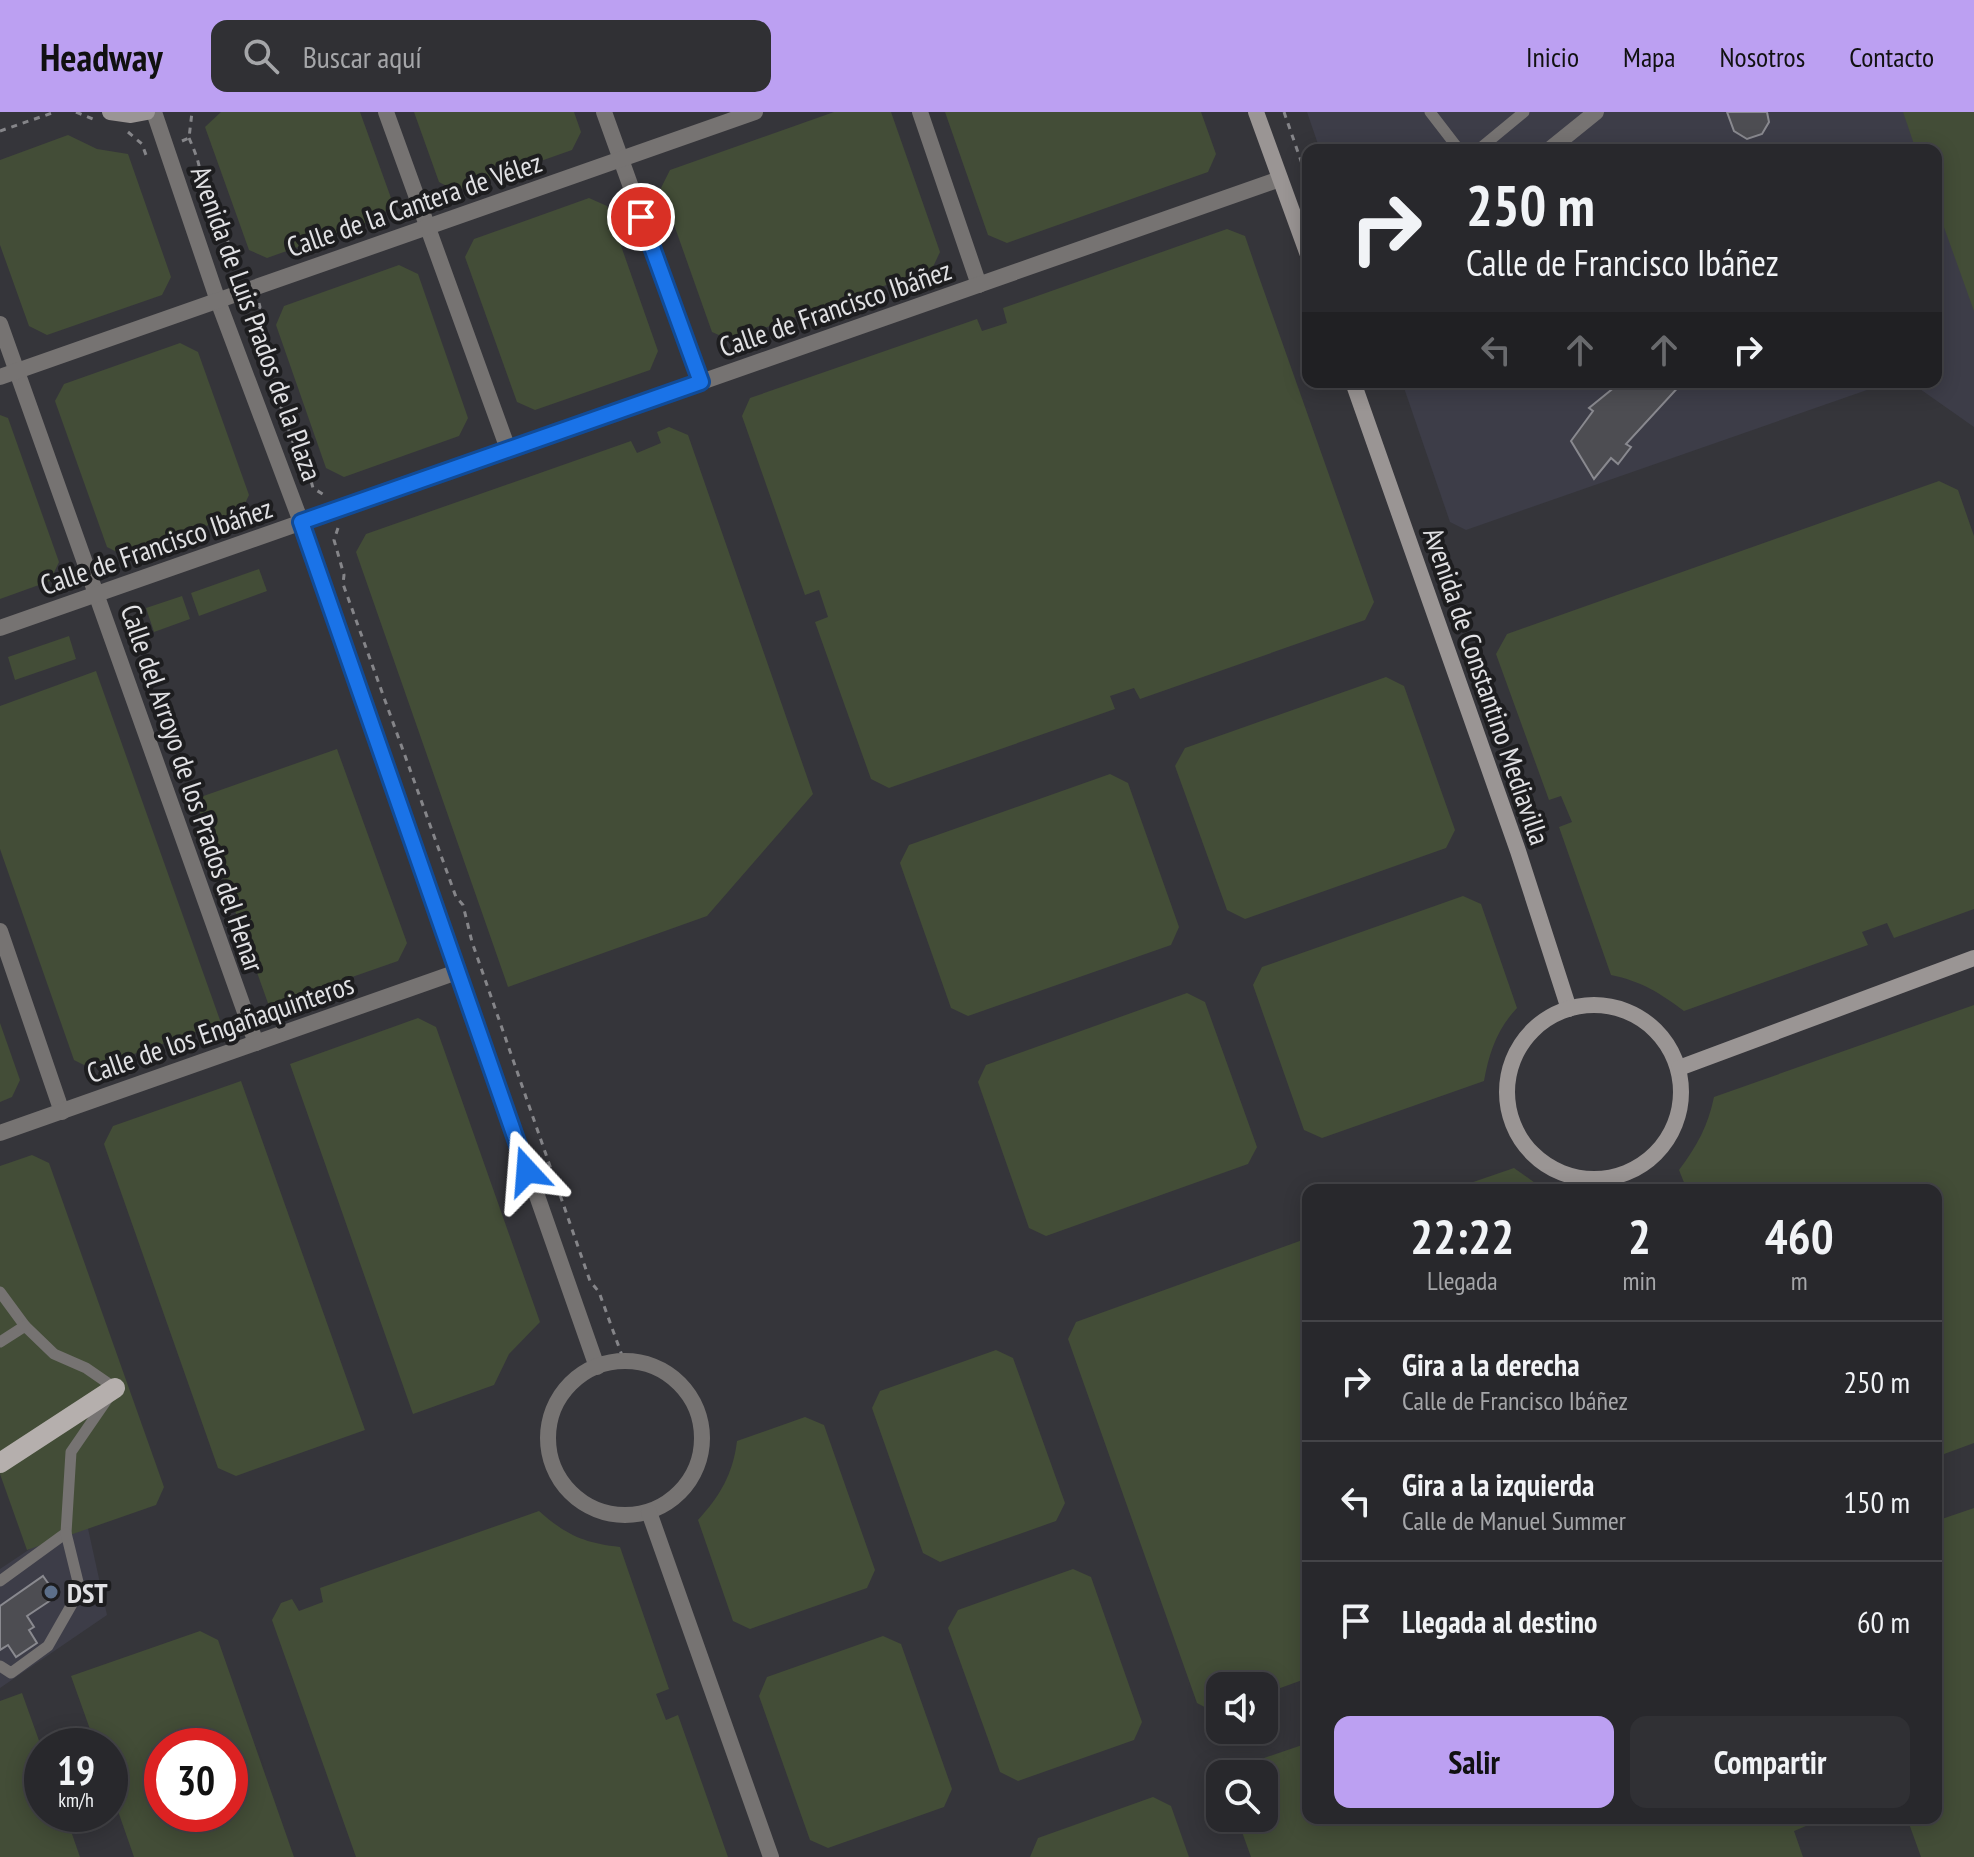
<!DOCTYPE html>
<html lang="es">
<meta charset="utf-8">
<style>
:root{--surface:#28282c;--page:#303034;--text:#f1f3f6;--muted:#a5a6a9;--line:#444448;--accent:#bca0f2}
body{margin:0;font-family:"PT Sans Narrow",sans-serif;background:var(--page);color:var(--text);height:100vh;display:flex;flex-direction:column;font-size:30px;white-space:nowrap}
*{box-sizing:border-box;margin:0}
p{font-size:26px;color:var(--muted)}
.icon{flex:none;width:44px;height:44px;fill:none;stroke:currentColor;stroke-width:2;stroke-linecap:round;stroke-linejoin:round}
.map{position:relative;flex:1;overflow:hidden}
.drawer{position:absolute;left:1302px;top:1072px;width:640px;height:640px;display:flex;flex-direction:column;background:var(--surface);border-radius:16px;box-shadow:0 4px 20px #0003,0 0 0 2px var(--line)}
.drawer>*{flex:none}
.top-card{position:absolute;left:1302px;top:32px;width:640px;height:244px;border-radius:16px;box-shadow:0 4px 20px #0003,0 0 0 2px var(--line);background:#28282c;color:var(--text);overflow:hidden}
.buttons{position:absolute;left:1206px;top:1560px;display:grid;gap:16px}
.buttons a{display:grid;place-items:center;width:72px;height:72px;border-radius:16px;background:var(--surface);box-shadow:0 4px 20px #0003,0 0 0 2px var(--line);font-size:40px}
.speed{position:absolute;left:24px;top:1616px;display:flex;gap:16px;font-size:40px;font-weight:700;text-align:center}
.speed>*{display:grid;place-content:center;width:104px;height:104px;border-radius:50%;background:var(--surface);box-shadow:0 4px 20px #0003,0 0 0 2px var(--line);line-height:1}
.speed small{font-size:20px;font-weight:400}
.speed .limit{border:12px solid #d22;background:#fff;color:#111}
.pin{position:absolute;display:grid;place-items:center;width:68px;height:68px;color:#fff;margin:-34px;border:4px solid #fff;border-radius:50%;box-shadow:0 2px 8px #0007}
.me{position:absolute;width:88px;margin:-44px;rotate:341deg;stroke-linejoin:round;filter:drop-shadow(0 0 6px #0008)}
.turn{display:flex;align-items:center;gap:28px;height:168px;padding:0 32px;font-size:36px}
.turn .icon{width:104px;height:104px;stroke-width:2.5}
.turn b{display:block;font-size:56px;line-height:68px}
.lanes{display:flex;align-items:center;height:76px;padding:0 32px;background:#0003;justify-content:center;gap:40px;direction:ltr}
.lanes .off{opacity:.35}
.eta{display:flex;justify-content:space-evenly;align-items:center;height:136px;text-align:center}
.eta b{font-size:48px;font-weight:700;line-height:56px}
.primary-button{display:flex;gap:16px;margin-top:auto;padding:16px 32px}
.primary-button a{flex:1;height:92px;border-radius:16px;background:var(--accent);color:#111;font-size:32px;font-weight:700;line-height:92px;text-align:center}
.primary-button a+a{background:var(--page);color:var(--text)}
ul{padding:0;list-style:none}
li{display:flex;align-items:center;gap:24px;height:120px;padding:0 32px;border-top:2px solid var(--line)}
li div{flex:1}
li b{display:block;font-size:30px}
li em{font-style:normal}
header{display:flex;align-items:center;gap:48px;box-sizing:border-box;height:112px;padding:0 40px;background:var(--accent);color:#111}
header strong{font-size:38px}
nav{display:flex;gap:44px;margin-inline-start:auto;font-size:28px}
.search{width:560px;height:72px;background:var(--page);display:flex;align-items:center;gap:20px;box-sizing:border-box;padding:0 28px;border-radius:16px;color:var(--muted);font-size:30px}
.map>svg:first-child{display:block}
.built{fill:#3d3d48}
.green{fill:#434d37;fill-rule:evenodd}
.building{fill:#4d4d52;stroke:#89898f;stroke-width:2}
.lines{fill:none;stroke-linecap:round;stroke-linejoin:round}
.path{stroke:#858589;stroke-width:3;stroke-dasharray:6 6;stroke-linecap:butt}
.lane{stroke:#767372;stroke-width:11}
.street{stroke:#767372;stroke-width:16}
.secondary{stroke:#9a9594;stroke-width:16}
.primary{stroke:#b5afad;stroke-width:20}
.route-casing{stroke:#114b97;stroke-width:20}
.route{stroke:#1a73e8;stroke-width:14}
.service-dot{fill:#5c6f8a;stroke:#1d1d1f;stroke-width:3}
.labels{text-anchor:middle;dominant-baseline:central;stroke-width:8;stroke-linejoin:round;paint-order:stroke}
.street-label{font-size:28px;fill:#e1e1e4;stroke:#1d1d1f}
.poi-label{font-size:28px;font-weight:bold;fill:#e1e1e4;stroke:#1d1d1f;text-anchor:start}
</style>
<header>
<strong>Headway</strong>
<div class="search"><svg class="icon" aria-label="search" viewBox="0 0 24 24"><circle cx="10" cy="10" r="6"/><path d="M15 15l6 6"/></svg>Buscar aquí</div>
<nav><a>Inicio</a><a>Mapa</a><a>Nosotros</a><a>Contacto</a></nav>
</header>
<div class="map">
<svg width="1974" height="1745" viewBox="0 0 1974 1745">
<rect width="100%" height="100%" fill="#35353a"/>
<g class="built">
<path d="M1307 0H1974V315L1910 270H1936V38H1320Z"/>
<path d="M1402 270H1890L1466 418 1450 410Z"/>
<path d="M80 1380 107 1503 0 1576V1457L54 1421Z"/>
</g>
<g class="green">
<path d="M221 0H360L391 86 383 105 267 146 249 138 205 15Z"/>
<path d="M414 0H574L581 20 572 38 456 79 439 70Z"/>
<path d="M834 0H891L940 140 932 157 730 228 712 220 661 76 670 58Z"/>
<path d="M945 0H1201L1216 42 1208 60 1007 131 988 123Z"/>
<path d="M1903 0H1974V199L1936 93V38H1916Z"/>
<path d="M68 23 97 37 128 42 171 165 162 183 47 223 29 214 0 133V48Z"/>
<path d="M589 86 607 94 658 239 650 258 535 298 517 290 465 145 474 127Z"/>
<path d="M1227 117 1245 124 1259 165 1374 490 1365 508 1140 587 1134 576 1110 584 1115 597 889 676 871 667 815 510 828 505 819 478 805 483 742 304 750 286 977 207 982 219 1007 211 1003 196Z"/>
<path d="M399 153 418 162 468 306 459 324 344 365 326 356 276 213 284 194Z"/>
<path d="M180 231 198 240 249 383 240 402 123 443 107 435 55 289 64 272Z"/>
<path d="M0 303 8 306 59 450 50 469 0 487Z"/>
<path d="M669 315 688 323 813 682 707 804 508 875 356 440 366 422 631 329 637 341 661 331 657 320Z"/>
<path d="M1939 369 1958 378 1974 424V797L1894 826 1887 811 1862 820 1868 833 1684 899C1660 881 1641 869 1611 863L1559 715 1572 710 1561 684 1549 688 1496 542 1507 522Z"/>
<path d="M259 457 267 479 199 504 191 481Z"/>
<path d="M182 484 190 507 154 520 146 496Z"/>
<path d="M69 524 76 547 15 568 8 545Z"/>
<path d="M96 559 221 911 92 957 74 948 0 737V594Z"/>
<path d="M1386 565 1404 574 1455 718 1446 736 1245 807 1227 798 1175 654 1185 636Z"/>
<path d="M337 637 407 831 398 849 269 894 195 687Z"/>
<path d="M1110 662 1128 671 1179 815 1171 833 968 904 951 896 900 751 909 733Z"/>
<path d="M1463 784 1481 792 1517 896C1497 917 1489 941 1484 969L1322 1026 1304 1018 1253 873 1262 855Z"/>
<path d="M1187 881 1205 890 1257 1035 1248 1052 1046 1124 1029 1116 978 970 986 953Z"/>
<path d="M1974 893V1331L1936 1345V1078H1687L1679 1058C1697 1034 1708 1014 1714 985Z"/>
<path d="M418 906 436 915 540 1210 509 1242 494 1273 413 1302 290 952Z"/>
<path d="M0 911 20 968 12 985 0 990Z"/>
<path d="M241 969 365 1318 236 1364 218 1356 104 1032 113 1014Z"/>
<path d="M32 1043 49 1051 164 1375 156 1393 27 1438 0 1362V1054Z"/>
<path d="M1514 1056 1545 1078H1450Z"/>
<path d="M1308 1126V1566L1264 1582V1574H1220V1598L1214 1600 1197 1591 1068 1227 1076 1210Z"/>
<path d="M996 1238 1013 1246 1065 1391 1056 1409 940 1450 923 1441 872 1296 880 1279Z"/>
<path d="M805 1305 824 1313 875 1458 867 1476 750 1517 733 1509 698 1408C720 1384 733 1362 737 1329Z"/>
<path d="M1974 1396V1745H1921L1907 1706H1936V1409Z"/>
<path d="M539 1399C566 1423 584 1431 620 1435L669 1577 656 1582 666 1608 678 1603 728 1745H356L272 1508 281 1491 292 1487 299 1499 323 1490 320 1476Z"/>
<path d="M1073 1457 1091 1465 1142 1610 1134 1628 1018 1669 1000 1660 948 1516 958 1498Z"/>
<path d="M200 1519 218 1528 294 1745H134L110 1676V1634H96L71 1564ZM162 1634H230V1702H162Z"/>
<path d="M883 1524 901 1532 952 1677 944 1695 828 1736 810 1728 759 1584 767 1565Z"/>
<path d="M22 1581 42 1637V1702H65L80 1745H0V1589Z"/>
<path d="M1308 1631V1706H1803L1806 1714 1794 1719 1803 1745H1251L1237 1706H1264V1662H1232L1235 1656Z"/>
<path d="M1153 1685 1171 1694 1189 1745H1030L1038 1726Z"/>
</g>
<g class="building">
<path d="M1727 0H1767L1769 10 1762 22 1747 27 1734 19Z"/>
<path d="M1621 270H1683L1626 332 1631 335 1618 352 1611 346 1594 367 1571 329 1593 299 1589 296Z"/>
<path d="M43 1464 57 1484 27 1504 34 1515 29 1518 37 1531 16 1545 8 1533 0 1538V1494Z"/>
</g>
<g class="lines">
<g class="path">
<path d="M76 0 95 8"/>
<path d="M1284 0 1308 69"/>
<path d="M0 19 55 0"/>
<path d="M128 20 142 32 146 43 149 42"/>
<path d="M189 26C196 42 200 52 201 68 204 87 218 105 225 121 231 135 230 152 244 160"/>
<path d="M182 29 189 26 192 0"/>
<path d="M259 191 260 195 255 203 268 243 266 252 295 336 305 347 313 376 324 383"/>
<path d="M338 416 334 428 344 463 343 472 456 785 463 793 472 830 590 1169 599 1180 624 1249"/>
</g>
<g class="lane">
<path d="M1430 0 1457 35 1464 38"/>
<path d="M1478 38 1524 0"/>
<path d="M0 1180 25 1214"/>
<path d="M0 1230 25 1214 54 1242 86 1256 115 1276 71 1340 66 1421 0 1469"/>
<path d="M0 1554 11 1561 48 1534 80 1478 66 1421"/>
</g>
<g class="street">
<path d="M154 0 218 189 301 410 597 1255"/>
<path d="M386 0 508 337"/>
<path d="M604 0 701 270"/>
<path d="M920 0 979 173"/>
<path d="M1549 38 1596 0"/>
<path d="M0 212 256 931"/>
<path d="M0 265 755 0"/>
<path d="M0 516 1280 67"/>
<path d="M0 819 62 1000"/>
<path d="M0 1021 457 860"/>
<circle cx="625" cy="1326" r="77"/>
<path d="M649 1400 771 1745"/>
</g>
<g class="secondary">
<path d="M110 0 131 3 147 0"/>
<path d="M1256 0 1308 143"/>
<path d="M1353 270 1518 739 1569 897"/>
<circle cx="1594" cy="980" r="87"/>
<path d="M1679 956 1974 846"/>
</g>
<path class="primary" d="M0 1351 115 1276"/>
</g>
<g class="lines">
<g class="route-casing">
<path id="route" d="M527 1059 301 410 701 270 641 105"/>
</g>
<use href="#route" class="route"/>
</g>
<circle class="service-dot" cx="51" cy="1480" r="8"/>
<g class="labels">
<g class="street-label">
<text transform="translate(414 92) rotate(-19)">Calle de la Cantera de Vélez</text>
<text transform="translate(835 196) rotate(-19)">Calle de Francisco Ibáñez</text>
<text transform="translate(257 211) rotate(70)">Avenida de Luis Prados de la Plaza</text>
<text transform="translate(156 434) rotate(-19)">Calle de Francisco Ibáñez</text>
<text transform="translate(1487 574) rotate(71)">Avenida de Constantino Mediavilla</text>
<text transform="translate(193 676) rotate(71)">Calle del Arroyo de los Prados del Henar</text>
<text transform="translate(220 916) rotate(-19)">Calle de los Engañaquinteros</text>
</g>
<g class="poi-label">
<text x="67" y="1480">DST</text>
</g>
</g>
</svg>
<div class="buttons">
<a><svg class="icon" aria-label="sound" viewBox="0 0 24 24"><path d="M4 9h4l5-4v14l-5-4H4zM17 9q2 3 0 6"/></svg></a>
<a><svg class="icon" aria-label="search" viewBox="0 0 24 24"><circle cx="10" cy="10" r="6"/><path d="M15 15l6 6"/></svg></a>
</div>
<div class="speed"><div>19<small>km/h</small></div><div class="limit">30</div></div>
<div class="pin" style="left:641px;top:105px;background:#d93025"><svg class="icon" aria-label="arrive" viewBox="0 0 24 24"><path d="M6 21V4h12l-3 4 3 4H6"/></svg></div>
<svg class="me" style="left:527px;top:1059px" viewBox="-20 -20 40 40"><path d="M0-17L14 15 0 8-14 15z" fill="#1a73e8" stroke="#fff" stroke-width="4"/></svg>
<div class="top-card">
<div class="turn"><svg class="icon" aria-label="right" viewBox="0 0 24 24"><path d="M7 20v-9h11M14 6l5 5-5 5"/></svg><div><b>250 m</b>Calle de Francisco Ibáñez</div></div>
<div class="lanes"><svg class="icon off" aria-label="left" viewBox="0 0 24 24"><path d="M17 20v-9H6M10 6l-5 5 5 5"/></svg><svg class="icon off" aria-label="ahead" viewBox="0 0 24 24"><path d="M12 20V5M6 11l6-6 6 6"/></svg><svg class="icon off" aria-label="ahead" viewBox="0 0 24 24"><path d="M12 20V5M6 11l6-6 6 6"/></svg><svg class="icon" aria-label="right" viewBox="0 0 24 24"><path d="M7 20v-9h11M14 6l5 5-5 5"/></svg></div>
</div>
<section class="drawer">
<div class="eta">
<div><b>22:22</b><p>Llegada</p></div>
<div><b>2</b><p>min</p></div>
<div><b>460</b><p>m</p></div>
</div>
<ul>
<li><svg class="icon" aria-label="right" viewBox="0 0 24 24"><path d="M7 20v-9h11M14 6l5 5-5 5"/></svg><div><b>Gira a la derecha</b><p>Calle de Francisco Ibáñez</p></div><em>250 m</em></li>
<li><svg class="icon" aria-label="left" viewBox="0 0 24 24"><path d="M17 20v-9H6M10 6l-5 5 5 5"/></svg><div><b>Gira a la izquierda</b><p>Calle de Manuel Summer</p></div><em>150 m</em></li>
<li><svg class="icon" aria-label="arrive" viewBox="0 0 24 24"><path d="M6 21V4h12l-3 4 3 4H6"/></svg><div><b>Llegada al destino</b></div><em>60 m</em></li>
</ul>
<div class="primary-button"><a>Salir</a><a>Compartir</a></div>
</section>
</div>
